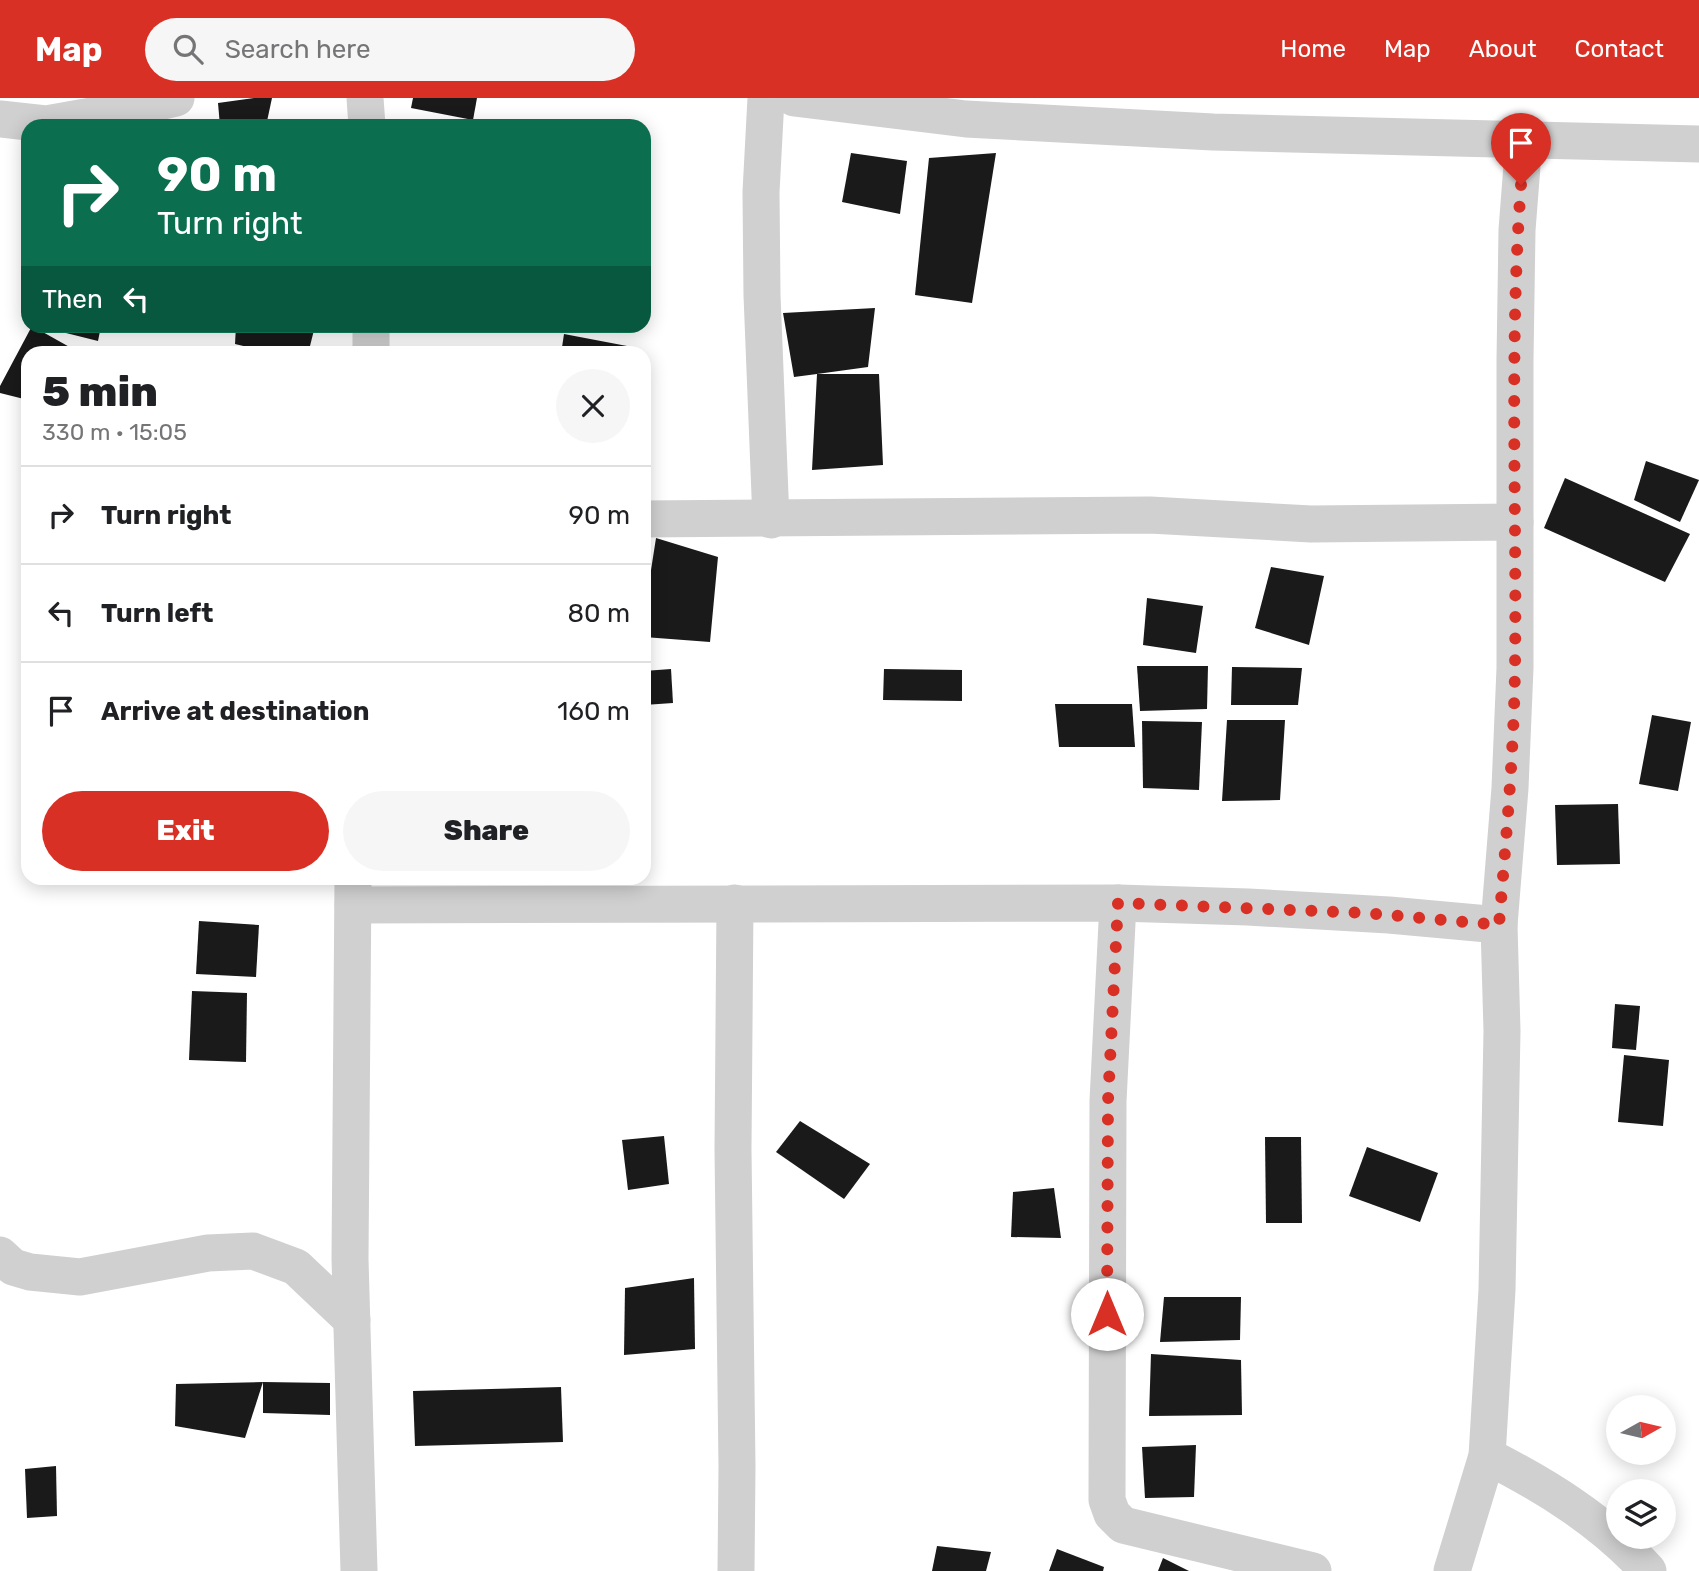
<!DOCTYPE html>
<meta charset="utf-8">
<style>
:root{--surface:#fff;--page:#f6f6f6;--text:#202124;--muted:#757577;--line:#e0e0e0;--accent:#d93025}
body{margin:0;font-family:Rubik,sans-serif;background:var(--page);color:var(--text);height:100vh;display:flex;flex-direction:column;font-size:26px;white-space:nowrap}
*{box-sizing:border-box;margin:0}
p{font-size:23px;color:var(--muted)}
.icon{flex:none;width:38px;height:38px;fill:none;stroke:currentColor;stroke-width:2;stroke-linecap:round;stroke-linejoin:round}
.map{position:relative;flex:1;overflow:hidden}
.side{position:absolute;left:21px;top:248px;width:630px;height:539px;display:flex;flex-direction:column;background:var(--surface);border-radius:21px;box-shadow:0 4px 18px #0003}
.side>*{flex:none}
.banner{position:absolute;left:21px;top:21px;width:630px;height:214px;border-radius:21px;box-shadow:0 4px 18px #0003;background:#0b6e4f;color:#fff;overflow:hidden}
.needle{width:46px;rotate:82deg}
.fabs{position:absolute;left:1606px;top:1297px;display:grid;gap:14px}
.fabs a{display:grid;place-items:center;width:70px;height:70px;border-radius:50%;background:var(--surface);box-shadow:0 4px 18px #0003;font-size:35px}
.pin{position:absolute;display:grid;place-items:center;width:60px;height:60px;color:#fff;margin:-72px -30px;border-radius:50% 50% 50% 0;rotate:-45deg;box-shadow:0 0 7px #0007}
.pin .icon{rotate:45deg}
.me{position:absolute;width:77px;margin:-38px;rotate:0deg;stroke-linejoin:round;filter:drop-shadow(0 0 5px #0008)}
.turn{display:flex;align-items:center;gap:24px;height:147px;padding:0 21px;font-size:32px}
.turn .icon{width:91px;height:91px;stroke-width:2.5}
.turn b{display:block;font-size:49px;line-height:60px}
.then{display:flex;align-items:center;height:66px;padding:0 21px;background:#0003;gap:14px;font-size:26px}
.round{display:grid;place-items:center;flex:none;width:74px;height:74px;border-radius:37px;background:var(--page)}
.head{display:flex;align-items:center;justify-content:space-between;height:119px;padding:0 21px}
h1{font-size:42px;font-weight:800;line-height:52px}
.action{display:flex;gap:14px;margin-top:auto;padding:14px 21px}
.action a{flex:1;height:80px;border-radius:42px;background:var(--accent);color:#fff;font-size:28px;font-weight:800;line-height:80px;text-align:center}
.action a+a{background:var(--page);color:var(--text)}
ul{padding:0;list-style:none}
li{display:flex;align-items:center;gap:21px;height:98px;padding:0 21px;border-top:2px solid var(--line)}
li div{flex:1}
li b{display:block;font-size:26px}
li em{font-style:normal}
header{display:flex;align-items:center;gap:42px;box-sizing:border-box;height:98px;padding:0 35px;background:var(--accent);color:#fff}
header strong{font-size:33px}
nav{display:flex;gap:38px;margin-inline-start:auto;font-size:24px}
.search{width:490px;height:63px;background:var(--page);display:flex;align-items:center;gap:18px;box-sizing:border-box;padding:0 24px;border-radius:38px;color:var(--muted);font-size:26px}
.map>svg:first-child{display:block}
.building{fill:#1a1a1a}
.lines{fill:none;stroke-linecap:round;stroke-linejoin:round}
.minor{stroke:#d0d0d0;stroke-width:37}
.route{stroke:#d93025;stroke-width:12;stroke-dasharray:0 21.6}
</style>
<header>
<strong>Map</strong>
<div class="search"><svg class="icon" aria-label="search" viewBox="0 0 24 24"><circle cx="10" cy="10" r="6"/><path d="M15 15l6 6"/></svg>Search here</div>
<nav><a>Home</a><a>Map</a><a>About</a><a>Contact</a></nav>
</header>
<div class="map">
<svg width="1699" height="1473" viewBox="0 0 1699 1473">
<rect width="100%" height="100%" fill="#fff"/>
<g class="building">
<path d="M254 0H272L266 28H220L218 5Z"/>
<path d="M413 0H477L473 22 411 10Z"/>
<path d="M851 55 907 63 900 116 842 104Z"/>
<path d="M996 55 972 205 915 197 929 60Z"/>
<path d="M875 210 868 269 817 276H879L883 367 812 372 817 276 794 279 783 215Z"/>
<path d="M32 228 82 256H28V302L0 295V288Z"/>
<path d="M38 228H101L98 243Z"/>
<path d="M236 228H315L308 256H278L235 246Z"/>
<path d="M564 236 627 248 624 256H561Z"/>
<path d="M1646 363 1699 382 1680 424 1634 402Z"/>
<path d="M1565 380 1690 436 1665 484 1544 430Z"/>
<path d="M656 440 718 459 710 544 644 539V517Z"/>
<path d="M1271 469 1324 478 1309 547 1255 530Z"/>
<path d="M1147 500 1203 508 1196 555 1143 547Z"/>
<path d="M1137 568H1208L1207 611 1140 613Z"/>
<path d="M1232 569 1302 570 1298 607H1231Z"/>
<path d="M671 571 673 605 644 607V573Z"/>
<path d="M884 571 962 572V603L883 602Z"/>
<path d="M1055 606H1132L1135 649H1059Z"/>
<path d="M1652 617 1691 624 1678 693 1639 686Z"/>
<path d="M1227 622H1285L1280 702 1222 703Z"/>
<path d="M1142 623 1202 624 1199 692 1143 690Z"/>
<path d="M1618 706 1620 766 1557 767 1555 707Z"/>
<path d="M199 823 259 827 256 879 196 876Z"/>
<path d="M192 893 247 895 246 964 189 962Z"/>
<path d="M1615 906 1640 908 1636 952 1612 950Z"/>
<path d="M1624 957 1669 962 1663 1028 1618 1024Z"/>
<path d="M800 1023 870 1066 844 1101 776 1054Z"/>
<path d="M664 1038 669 1086 628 1092 622 1042Z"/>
<path d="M1265 1039H1301L1302 1125H1266Z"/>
<path d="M1367 1049 1438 1075 1420 1124 1349 1098Z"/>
<path d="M1054 1090 1061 1140 1011 1139 1013 1094Z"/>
<path d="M694 1180 695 1251 624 1257 625 1190Z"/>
<path d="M1164 1199H1241L1240 1242 1160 1244Z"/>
<path d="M1151 1256 1241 1262 1242 1317 1149 1318Z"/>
<path d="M263 1284 330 1285V1317L263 1315Z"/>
<path d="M263 1284 245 1340 175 1328 176 1286Z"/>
<path d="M561 1289 563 1344 415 1348 413 1293Z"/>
<path d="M1196 1347 1194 1399 1145 1400 1142 1349Z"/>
<path d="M56 1368 57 1418 27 1420 25 1371Z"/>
<path d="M937 1448 991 1454 986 1473H932Z"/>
<path d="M1057 1451 1104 1469 1103 1473H1049Z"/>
<path d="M1163 1460 1189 1473H1158Z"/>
</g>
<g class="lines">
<g class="minor">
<path d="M365 0 367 28"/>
<path d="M766 0 761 94 762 197 771 422"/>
<path d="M794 0 966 21 1213 34 1699 46"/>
<path d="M0 21 46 26 125 12 176 0"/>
<path d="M371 256V228"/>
<path d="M644 421 1150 417 1311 426 1515 424"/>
<path d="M353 780 350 1161 359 1473"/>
<path d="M735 805 733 1051 737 1368 736 1473"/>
<path d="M1118 805 1108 1003 1107 1402 1112 1416 1123 1427 1313 1473"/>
<path d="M353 807 1118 805 1248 809 1389 817 1499 827"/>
<path d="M0 1157 13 1169 30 1174 80 1179 208 1155 253 1153 296 1169 352 1222"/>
<path d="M1487 1358C1546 1388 1603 1423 1648 1473"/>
<path d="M1452 1473 1487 1358 1497 1192 1502 933 1499 827 1510 690 1515 570V262L1517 132 1524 42"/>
</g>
</g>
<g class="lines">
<path class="route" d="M1107 1216 1108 1003 1118 805 1366 815 1499 827C1506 741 1514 654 1515 568 1517 408 1509 247 1521 87"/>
</g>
</svg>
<div class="fabs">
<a><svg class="needle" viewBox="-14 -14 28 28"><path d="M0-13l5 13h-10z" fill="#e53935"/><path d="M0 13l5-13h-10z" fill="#757577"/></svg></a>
<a><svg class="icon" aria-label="layers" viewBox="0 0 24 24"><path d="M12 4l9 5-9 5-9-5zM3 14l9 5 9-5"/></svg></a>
</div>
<div class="pin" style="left:1521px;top:87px;background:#d93025"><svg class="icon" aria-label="arrive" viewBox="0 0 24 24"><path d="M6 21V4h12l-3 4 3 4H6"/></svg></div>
<svg class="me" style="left:1107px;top:1216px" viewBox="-20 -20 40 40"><circle r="19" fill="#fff"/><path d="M0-13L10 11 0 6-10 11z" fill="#d93025"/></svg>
<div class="banner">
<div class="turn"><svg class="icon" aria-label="right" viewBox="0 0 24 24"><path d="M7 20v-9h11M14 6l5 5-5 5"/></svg><div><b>90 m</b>Turn right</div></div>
<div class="then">Then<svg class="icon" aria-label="left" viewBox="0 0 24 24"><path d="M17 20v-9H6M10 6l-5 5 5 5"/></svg></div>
</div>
<section class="side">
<div class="head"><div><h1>5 min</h1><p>330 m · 15:05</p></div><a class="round"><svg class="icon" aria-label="close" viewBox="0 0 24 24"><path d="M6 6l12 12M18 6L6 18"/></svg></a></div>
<ul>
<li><svg class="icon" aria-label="right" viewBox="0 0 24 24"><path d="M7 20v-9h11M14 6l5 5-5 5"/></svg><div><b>Turn right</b></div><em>90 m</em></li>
<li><svg class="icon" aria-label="left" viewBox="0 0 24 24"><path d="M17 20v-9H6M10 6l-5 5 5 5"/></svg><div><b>Turn left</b></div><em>80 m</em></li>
<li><svg class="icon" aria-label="arrive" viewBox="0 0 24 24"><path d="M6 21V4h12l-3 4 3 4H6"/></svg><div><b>Arrive at destination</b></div><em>160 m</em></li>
</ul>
<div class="action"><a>Exit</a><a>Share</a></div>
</section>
</div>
